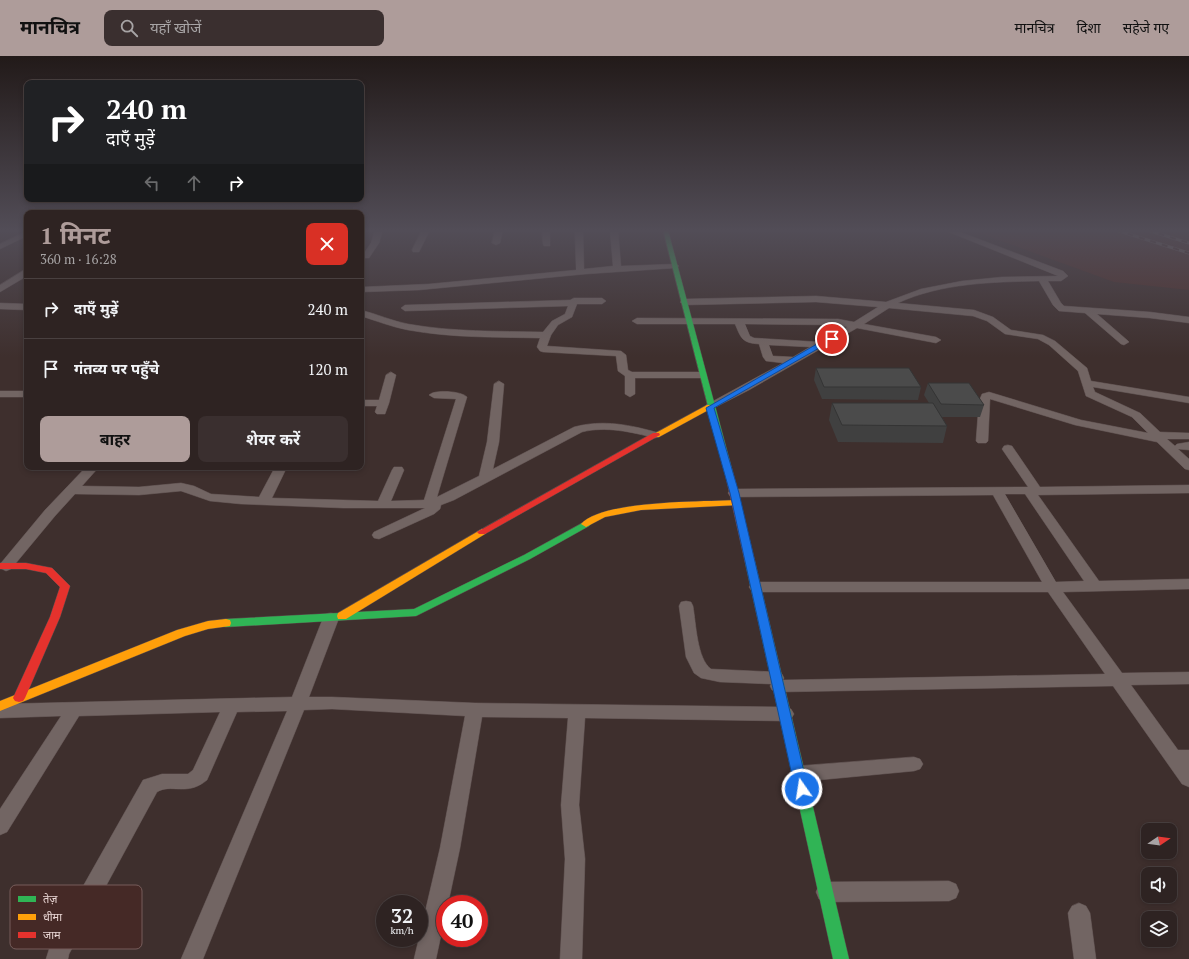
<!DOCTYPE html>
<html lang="hi">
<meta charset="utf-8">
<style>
:root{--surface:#2e2322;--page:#3a2f2f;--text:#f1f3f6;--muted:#a7a4a5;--line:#494040;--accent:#ae9c9a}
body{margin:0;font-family:"PT Serif","Noto Sans Devanagari",serif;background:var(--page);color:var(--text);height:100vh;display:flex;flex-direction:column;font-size:15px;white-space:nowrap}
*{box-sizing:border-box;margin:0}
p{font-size:13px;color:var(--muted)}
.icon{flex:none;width:22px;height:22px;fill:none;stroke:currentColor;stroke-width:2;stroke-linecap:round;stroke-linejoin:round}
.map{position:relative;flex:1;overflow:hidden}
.panel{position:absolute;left:24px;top:154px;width:340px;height:260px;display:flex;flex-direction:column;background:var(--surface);border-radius:8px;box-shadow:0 2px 6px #0003,0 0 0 1px var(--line)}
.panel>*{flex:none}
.guide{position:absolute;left:24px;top:24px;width:340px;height:122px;border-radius:8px;box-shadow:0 2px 6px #0003,0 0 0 1px var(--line);background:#202124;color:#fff;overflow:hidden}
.needle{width:26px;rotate:77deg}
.tools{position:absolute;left:1141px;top:767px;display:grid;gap:8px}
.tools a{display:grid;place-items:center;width:36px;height:36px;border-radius:8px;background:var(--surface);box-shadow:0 2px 6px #0003,0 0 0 1px var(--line);font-size:20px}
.speed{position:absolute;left:376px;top:839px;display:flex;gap:8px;font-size:20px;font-weight:700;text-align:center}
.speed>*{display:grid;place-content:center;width:52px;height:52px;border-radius:50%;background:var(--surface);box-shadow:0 2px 6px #0003,0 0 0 1px var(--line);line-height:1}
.speed small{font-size:10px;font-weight:400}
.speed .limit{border:6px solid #d22;background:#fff;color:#111}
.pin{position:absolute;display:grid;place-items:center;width:34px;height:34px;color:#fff;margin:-17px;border:2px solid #fff;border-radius:50%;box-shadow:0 1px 4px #0007}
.me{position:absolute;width:44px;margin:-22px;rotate:347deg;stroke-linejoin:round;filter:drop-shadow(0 0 3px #0008)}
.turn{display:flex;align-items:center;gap:14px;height:84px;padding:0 16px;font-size:18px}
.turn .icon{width:52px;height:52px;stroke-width:2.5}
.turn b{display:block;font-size:28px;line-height:34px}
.lanes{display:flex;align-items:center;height:38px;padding:0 16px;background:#0003;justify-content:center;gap:20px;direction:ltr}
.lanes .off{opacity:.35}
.round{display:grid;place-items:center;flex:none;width:42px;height:42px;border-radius:8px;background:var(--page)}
.summary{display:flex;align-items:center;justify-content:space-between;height:68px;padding:0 16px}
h1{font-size:24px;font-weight:700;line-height:30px;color:var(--accent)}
.primary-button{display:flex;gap:8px;margin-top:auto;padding:8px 16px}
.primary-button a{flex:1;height:46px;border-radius:8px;background:var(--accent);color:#111;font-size:16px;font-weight:700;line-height:46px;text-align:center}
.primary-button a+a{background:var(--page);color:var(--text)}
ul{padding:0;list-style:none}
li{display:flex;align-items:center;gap:12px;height:60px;padding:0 16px;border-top:1px solid var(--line)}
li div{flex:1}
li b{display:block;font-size:15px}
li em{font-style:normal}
header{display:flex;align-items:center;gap:24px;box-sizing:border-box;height:56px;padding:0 20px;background:var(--accent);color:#111}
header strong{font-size:19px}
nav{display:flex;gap:22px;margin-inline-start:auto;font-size:14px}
.search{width:280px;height:36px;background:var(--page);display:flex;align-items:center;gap:10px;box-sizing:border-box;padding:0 14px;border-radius:8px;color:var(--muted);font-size:15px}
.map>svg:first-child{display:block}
.built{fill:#4e2e2a}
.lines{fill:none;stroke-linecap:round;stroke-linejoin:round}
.street-casing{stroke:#5b4d4c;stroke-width:1}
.fast-casing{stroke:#5b4d4c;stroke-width:1}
.slow-casing{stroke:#5b4d4c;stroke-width:1}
.jam-casing{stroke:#5b4d4c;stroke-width:1}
.street{fill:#726563;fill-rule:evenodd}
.fast{fill:#30b455;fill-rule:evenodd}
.slow{fill:#ff9f0a;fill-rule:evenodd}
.jam{fill:#e5322d;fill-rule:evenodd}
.rail-casing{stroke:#746867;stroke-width:3}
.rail{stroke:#452926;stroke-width:2;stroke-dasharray:6;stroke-linecap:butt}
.wall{fill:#404040}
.building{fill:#4b4b4b;stroke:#343434}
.route{fill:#1a73e8;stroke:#114b97}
.key{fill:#452926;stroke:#775d5b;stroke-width:1}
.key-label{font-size:11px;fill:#ead7d5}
</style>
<header>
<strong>मानचित्र</strong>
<div class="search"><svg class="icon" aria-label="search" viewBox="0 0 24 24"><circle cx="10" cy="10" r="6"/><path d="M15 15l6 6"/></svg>यहाँ खोजें</div>
<nav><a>मानचित्र</a><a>दिशा</a><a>सहेजे गए</a></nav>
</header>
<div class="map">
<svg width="1189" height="903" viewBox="0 0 1189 903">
<rect width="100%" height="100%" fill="#3e2f2d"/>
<path class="built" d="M971 174H1189V234L1114 226Z"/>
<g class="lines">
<g class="street-casing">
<g id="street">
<path d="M375 174H383L379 187 369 202H363L362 200 371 187Z"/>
<path d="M422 174H430L419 196H413L412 194Z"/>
<path d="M495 174H503L500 187 496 189 492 187Z"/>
<path d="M542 174H550V190H544L543 188Z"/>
<path d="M575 174H583L584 213 613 210 610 174H618L621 210 675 208 679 210 675 212 586 218 419 234 361 236 362 231 429 228 576 214Z"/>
<path d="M944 174H955L1063 215 1068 220 1061 225H1048L1061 247 1064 250 1150 256 1189 261V267L1150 262 1097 258 1127 284 1129 286 1124 289 1121 288 1085 257 1059 255 1053 249 1039 225C993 226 941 227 898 247L974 254 993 261 1011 274 1043 279 1055 285 1087 312 1091 325 1189 341V347L1093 331 1095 336 1140 357 1160 376 1189 377V383H1167L1175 390 1177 388 1189 386V394L1178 393 1189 403V414L1185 413 1157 386 1075 369 990 343 988 385 986 387H978L976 385 979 345 982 338 989 336 1081 364 1148 377 1132 361 1086 340 1078 315 1049 289 1038 283 1005 278 987 265 973 260 889 252 864 268 936 281 941 284 936 287 857 272 749 334 710 354 705 351 706 349 783 307 766 305 763 301 759 288C742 287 741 282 735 268H637L632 265 637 262 838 263 854 266 878 251 816 246 684 249 680 246 684 243 816 240 886 246 921 233 962 225 1002 221 1058 220ZM745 268 838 269 847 271 820 286 754 282 750 280ZM769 289 810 291 793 301 773 300Z"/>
<path d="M27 175V180L0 193V188Z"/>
<path d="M24 214H27V220L0 236V229Z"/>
<path d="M574 242H602L606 245 602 248H577L572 261 558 269 551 279 547 290 621 295 626 299 628 314 632 316H702L707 319 702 322H635V338L630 341 625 338V320L618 315 616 300 543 296 540 295 537 291 540 282C496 281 452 282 408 274 392 271 377 265 361 260V254C377 258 392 265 408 268 453 276 498 275 543 276L552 265 565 258 568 250 405 255 401 252 405 249 570 244Z"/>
<path d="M0 247 27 248V254L0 253Z"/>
<path d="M391 316 396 319 389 347 385 358H377L375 356 377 350H361V344H379L386 319Z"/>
<path d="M499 325 504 328 499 386 493 413 574 371C603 363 631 369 659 377L661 379 659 381 655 382C631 376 606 370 582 376L454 444 441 449 440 453 434 458 379 483 374 482 372 479 374 476 425 452H343L241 448 210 445 181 435 139 439 75 438 55 460 11 513 6 515 0 512 1 507 45 454 86 411H99L82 430 139 431 181 427 194 430 211 438 259 441 275 411H287L272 442 378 445 392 414 394 411H402L404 414 391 445 424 444 456 343 434 342 429 339C434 333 462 335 467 341L437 441 479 420 487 386 494 328Z"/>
<rect x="0" y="335" width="27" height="6"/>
<path d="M1008 389 1012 390 1040 431 1189 429V437L1038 439 1099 525 1189 523V533L1063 536 1122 617 1189 616V628L1131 629 1178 694H1189V731L1182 728 1113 630 778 636 772 634 770 630 771 628 720 626 701 622 694 617 686 601 679 550 681 546 686 545 691 546 693 550C696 567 697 603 711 613L776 616 782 618 784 622 783 624 1105 618 1048 536H756L751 534 749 531 751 528 756 526H1042L993 439 734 441 730 440 728 437 730 434 734 433 1028 431 1002 393 1004 390ZM1005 438H1025L1084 525 1056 526Z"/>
<path d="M331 557 336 558 339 562 309 641H332L475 647 785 651 791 653 794 658 791 663 785 665 585 662 579 749 585 803 582 903H560L565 803 561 749 568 662 482 661 460 792 448 848H445V861L436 903H414L440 792 465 660 332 653 304 654 203 903H181L287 655 237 656 207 724C187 741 171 727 157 736L69 898 68 903H46L51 887 143 724 162 718H188L193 714 220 656 79 660 7 776 0 779V753L61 660 0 662V648L292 641 323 562 326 558Z"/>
<path d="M914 701 920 703 923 708 920 713 914 715 798 726 792 723 789 718 792 713 798 710Z"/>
<path d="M949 825 956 828 959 835 956 842 949 845 826 846 819 843 816 836 819 829 826 826Z"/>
<path d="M1079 847 1086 850 1090 857 1096 903H1074L1068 857 1072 850Z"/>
</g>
</g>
<g class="fast-casing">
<g id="fast">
<path d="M663 174H668L733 417 732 419 729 420 725 417Z"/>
<path d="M586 465 589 466 591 468 589 470 530 503 416 560 226 571 222 570 221 567 222 564 226 563 414 553 524 499Z"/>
<path d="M750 503 755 506 849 903H833L745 506Z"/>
</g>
</g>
<g class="slow-casing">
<g id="slow">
<path d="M707 349H710L714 351 659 381H653L652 379Z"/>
<path d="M736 444 739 445 740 447 739 449 641 454 605 461 586 471 581 468C602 444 703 446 736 444Z"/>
<path d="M482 473 485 474 487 476 485 478 346 563H338L337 560 338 557Z"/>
<path d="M226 563 230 564 231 567 230 570 208 573 185 580 0 655V645L177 574 208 565Z"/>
</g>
</g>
<g class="jam-casing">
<g id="jam">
<path d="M653 377H659L660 379 485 478H479L477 476Z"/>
<path d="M729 414 733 417 755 506 750 509 745 506 725 417Z"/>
<path d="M0 507H26L52 512 70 530 60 561 25 642 23 645 19 646 15 645 13 642 50 561 60 531 46 517 26 513H0Z"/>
</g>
</g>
<use href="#street" class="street"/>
<use href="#fast" class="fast"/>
<use href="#slow" class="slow"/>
<use href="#jam" class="jam"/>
<g class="rail-casing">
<g id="rail">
<path d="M1116 174 1189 197"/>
<path d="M1147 174 1189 187"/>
</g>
</g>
<use href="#rail" class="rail"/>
</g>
<g class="wall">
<path d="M816 312 921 331 918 344 822 343 814 324Z"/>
<path d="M928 327 984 349 980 361H942L947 370 943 387 838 386 829 364 832 347H929L924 339Z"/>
</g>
<g class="building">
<path d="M816 312H909L921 331H824Z"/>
<path d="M928 327H969L984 349 941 348Z"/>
<path d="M832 347H933L947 370 842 369Z"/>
</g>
<linearGradient id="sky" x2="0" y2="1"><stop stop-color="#221a19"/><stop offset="0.58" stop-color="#524d57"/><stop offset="1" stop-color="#524d57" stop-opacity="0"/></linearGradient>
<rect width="1189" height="301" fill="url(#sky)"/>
<path class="route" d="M829 281 835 283 714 352 739 437 808 733 807 736 802 738 797 736 795 733 730 437 706 352Z"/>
<rect x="10" y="829" width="132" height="64" rx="6" class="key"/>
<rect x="18" y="840" width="18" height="6" fill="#30b455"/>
<rect x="18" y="858" width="18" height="6" fill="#ff9f0a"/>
<rect x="18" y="876" width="18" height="6" fill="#e5322d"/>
<g class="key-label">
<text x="43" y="847">तेज़</text>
<text x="43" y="865">धीमा</text>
<text x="43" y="883">जाम</text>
</g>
</svg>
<div class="tools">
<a><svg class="needle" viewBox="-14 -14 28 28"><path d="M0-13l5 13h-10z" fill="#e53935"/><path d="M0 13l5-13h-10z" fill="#a7a4a5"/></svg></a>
<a><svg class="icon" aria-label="sound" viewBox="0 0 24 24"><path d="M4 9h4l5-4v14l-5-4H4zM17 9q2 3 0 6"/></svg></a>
<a><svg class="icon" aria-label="layers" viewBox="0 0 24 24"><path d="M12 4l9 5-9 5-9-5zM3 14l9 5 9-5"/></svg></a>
</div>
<div class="speed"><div>32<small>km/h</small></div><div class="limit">40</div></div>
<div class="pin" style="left:832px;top:283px;background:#d93025"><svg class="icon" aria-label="arrive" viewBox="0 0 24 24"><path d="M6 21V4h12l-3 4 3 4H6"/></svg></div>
<svg class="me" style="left:802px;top:733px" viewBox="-20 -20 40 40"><circle r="17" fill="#1a73e8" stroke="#fff" stroke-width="3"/><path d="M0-11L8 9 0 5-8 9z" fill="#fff"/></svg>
<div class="guide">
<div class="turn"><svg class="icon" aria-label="right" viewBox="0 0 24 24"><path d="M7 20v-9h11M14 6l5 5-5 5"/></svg><div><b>240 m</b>दाएँ मुड़ें</div></div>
<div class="lanes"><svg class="icon off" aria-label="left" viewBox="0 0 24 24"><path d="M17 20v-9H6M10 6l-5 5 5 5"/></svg><svg class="icon off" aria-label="ahead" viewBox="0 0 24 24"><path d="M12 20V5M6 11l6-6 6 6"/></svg><svg class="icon" aria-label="right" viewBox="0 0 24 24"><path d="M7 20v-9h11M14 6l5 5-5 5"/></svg></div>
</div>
<section class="panel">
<div class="summary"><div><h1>1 मिनट</h1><p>360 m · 16:28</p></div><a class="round" style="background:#d93025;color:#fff"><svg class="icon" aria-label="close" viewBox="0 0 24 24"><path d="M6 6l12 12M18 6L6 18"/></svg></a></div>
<ul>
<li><svg class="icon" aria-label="right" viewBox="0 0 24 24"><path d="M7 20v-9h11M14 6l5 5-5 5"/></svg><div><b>दाएँ मुड़ें</b></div><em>240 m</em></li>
<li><svg class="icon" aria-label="arrive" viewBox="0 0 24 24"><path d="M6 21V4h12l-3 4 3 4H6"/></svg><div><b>गंतव्य पर पहुँचे</b></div><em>120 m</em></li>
</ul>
<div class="primary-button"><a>बाहर</a><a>शेयर करें</a></div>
</section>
</div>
